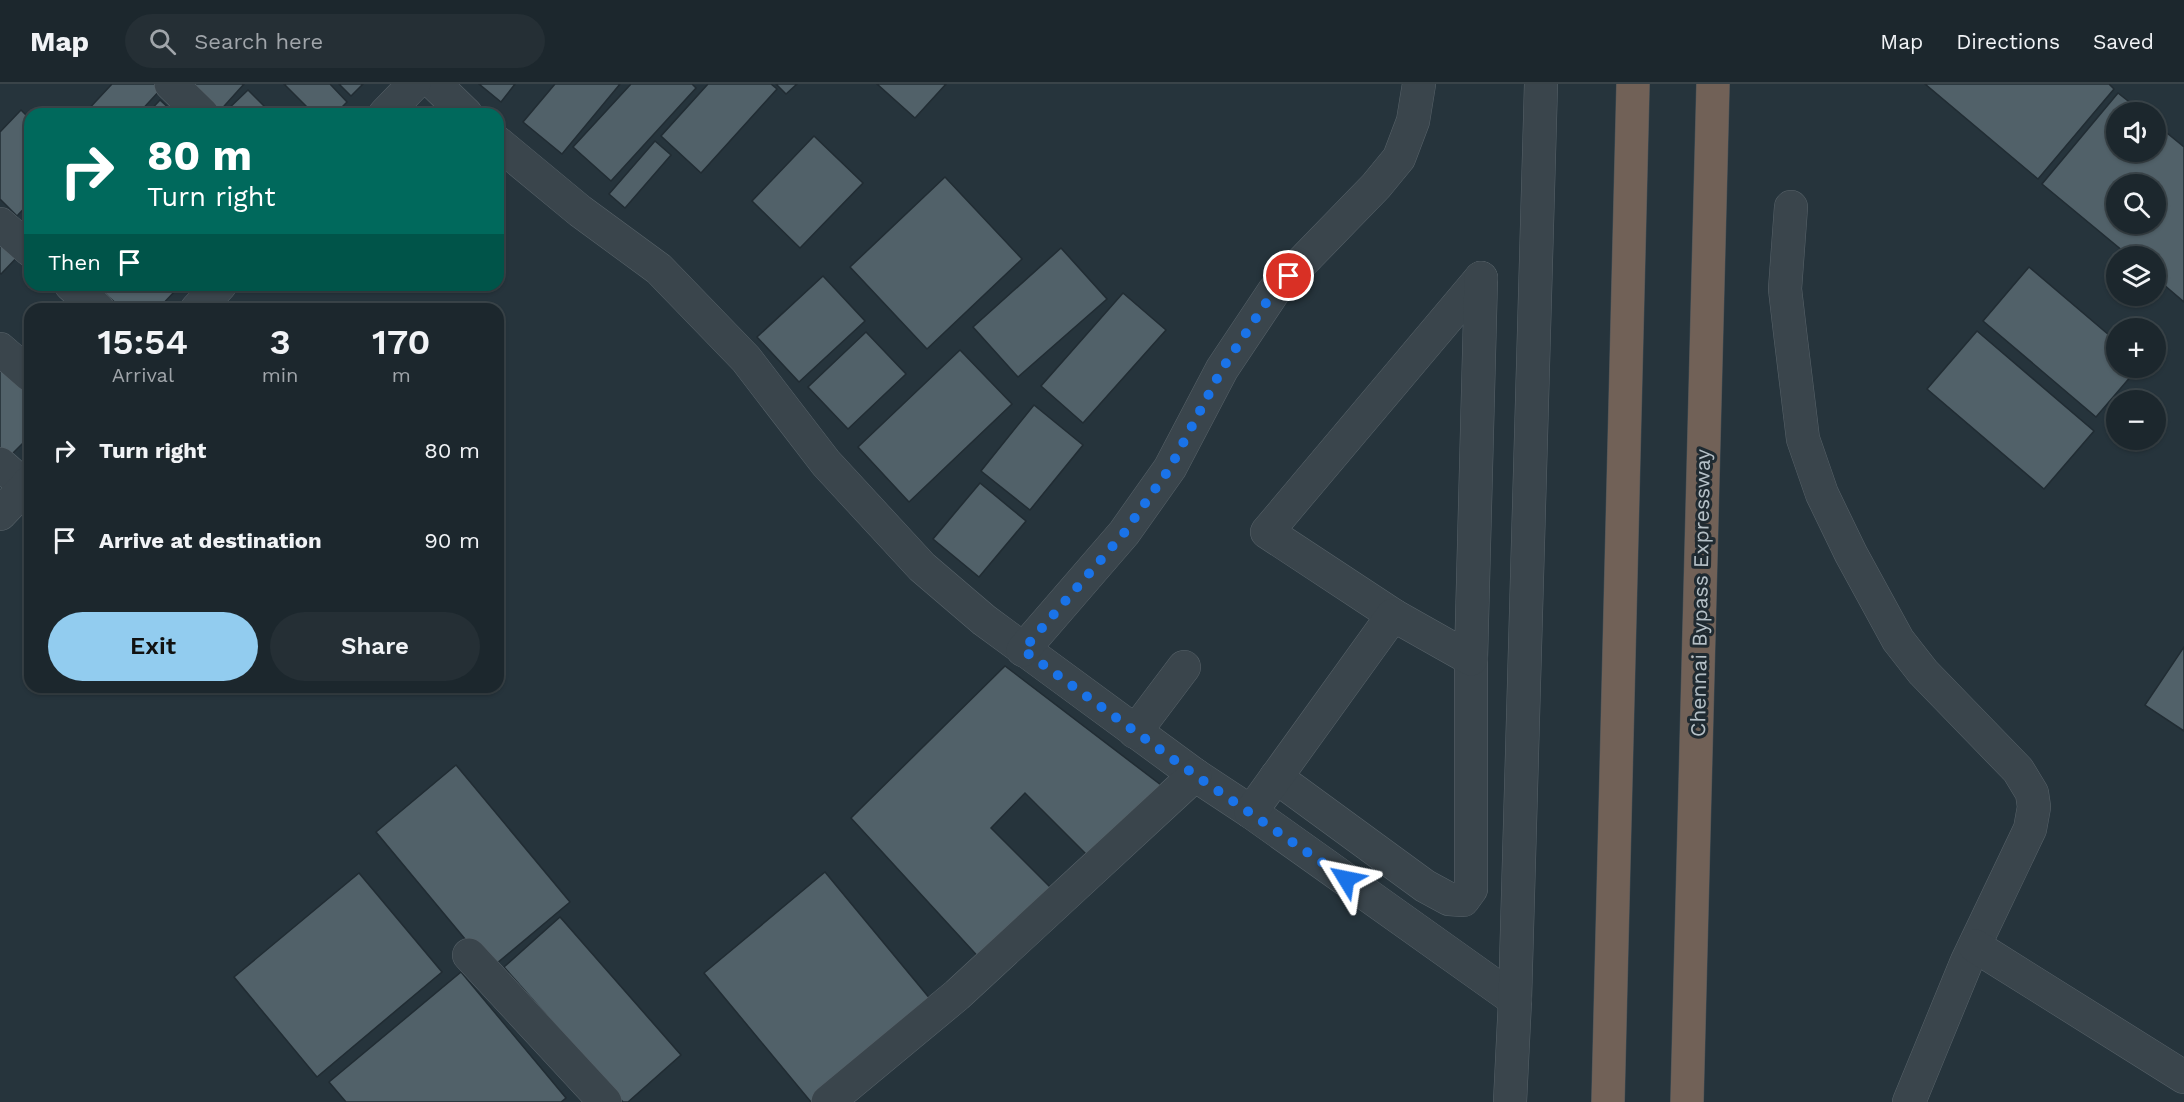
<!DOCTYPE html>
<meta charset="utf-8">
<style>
:root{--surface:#1c272d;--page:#252f35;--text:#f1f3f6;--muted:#a0a5aa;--line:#3a4449;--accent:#92ccef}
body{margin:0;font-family:"Work Sans",sans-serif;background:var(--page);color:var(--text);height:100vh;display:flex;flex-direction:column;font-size:22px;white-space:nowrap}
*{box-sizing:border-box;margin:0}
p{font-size:20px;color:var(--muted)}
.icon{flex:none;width:33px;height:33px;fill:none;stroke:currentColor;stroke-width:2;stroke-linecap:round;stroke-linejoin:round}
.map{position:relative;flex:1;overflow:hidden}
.drawer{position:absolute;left:24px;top:219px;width:480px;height:390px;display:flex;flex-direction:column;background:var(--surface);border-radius:18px;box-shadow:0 2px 4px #0004,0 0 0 2px var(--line)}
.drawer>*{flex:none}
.hud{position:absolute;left:24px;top:24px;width:480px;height:183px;border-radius:18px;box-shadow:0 2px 4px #0004,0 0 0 2px var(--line);background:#00695c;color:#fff;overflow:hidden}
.fabs{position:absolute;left:2106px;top:18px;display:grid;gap:12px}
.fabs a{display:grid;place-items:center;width:60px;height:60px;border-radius:50%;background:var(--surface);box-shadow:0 2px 4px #0004,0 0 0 2px var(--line);font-size:30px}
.pin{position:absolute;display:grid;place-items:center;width:51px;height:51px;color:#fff;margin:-26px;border:3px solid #fff;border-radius:50%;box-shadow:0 2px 6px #0007}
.me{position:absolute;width:66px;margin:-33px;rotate:305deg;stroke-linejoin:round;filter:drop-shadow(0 0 4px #0008)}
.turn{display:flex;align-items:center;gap:21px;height:126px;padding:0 24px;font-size:27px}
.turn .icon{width:78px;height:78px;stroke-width:2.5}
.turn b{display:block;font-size:42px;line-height:51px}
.then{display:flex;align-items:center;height:57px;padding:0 24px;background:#0003;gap:12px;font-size:22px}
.eta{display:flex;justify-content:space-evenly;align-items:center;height:102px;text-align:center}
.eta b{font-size:36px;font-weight:600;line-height:42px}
.primary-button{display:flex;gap:12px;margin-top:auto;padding:12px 24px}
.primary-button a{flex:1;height:69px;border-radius:36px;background:var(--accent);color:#111;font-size:24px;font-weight:600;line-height:69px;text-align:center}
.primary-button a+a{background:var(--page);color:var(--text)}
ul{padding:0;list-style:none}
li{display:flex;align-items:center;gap:18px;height:90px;padding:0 24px}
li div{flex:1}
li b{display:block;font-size:22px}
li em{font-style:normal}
header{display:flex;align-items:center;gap:36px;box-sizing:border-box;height:84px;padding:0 30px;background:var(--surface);border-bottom:2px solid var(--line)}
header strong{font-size:28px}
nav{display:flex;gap:33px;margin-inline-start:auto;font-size:21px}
.search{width:420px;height:54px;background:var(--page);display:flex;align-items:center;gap:15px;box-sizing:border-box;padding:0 21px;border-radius:33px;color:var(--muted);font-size:22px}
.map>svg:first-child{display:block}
.building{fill:#516169;stroke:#212c33;stroke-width:1.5;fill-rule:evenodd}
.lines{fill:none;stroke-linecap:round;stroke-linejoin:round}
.minor-casing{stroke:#58636a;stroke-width:34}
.highway-casing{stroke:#455057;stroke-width:34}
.minor{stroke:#3a454c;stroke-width:33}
.highway{stroke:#716157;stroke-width:33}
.route{stroke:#1a73e8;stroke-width:10;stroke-dasharray:0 18}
.labels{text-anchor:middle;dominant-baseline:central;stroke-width:6;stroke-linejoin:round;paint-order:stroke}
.street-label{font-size:21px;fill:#b5c0c7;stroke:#1f2a31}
</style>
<header>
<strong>Map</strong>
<div class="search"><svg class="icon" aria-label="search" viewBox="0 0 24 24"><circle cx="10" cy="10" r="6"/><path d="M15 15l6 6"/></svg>Search here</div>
<nav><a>Map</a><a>Directions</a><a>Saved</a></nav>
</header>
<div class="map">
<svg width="2184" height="1018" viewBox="0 0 2184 1018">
<rect width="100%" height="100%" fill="#26343c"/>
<g class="building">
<path d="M112 0H158L162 4 138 30H84Z"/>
<path d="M183 0H244L217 30Z"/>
<path d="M284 0H330L347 18 335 30H314Z"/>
<path d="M339 0H363L351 12Z"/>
<path d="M479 0H515L501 18Z"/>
<path d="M555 0H620L562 70 523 38Z"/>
<path d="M631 0H692L696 4 611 97 573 63Z"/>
<path d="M708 0H771L777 5 701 89 661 52Z"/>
<path d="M776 0H797L786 10Z"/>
<path d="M877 0H946L915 34Z"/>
<path d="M1925 0H2109L2114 5 2038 95Z"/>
<path d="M248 6 272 30 224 29Z"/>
<path d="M2118 9 2142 28H2116V68H2156V40L2184 63V218L2156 194V172H2129L2042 100ZM2116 100H2156V140H2116Z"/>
<path d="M160 16 175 30H147Z"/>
<path d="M21 26 30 35V118L17 132 0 115V48Z"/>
<path d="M814 52 863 99 800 164 752 117Z"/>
<path d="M655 57 671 71 625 124 609 110Z"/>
<path d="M945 93 1022 175 927 265 850 183Z"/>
<path d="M0 145 23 167 1 190 0 189Z"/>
<path d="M1061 164 1107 215 1018 293 973 243Z"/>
<path d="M2029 183 2116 257V284H2138L2096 333 1983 237Z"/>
<path d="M823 192 865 237 799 298 757 253Z"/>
<path d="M96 201H169L175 207 158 225H122Z"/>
<path d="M1123 209 1166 246 1083 339 1041 302Z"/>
<path d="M1977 247 2094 347 2044 405 1927 305Z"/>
<path d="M866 248 906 290 848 345 808 303Z"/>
<path d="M960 266 1012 320 909 418 858 363Z"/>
<path d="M0 277 30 298V352L8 374 0 367Z"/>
<path d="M1034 321 1083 361 1030 426 981 387Z"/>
<path d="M980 399 1026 437 979 493 933 455Z"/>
<path d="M2184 563V647L2145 621Z"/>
<path d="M1005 582 1161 701 1089 773 1025 709 991 744 1054 807 983 878 851 734Z"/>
<path d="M456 681 570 818 490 885 376 748Z"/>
<path d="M825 788 936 922 821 1018H811L704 889Z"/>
<path d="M359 789 442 888 317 993 234 893Z"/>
<path d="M560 833 681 971 628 1018H623L504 883Z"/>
<path d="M461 888 566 1014 561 1018H346L329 998Z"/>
</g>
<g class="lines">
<g class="minor-casing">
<g id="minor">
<path d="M171 0 202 30"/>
<path d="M435 0 466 30"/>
<path d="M385 30 414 0"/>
<path d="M498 59 580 127 659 185 746 275 826 379 922 483 984 536 1195 691 1251 728 1515 916"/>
<path d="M1791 123 1785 205 1790 248 1803 355 1822 410 1851 470 1898 556 1923 588 2018 686 2032 709 2034 723 2030 745 1967 877 1909 1018"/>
<path d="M0 140 30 166"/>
<path d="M71 201 98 225"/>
<path d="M197 225 220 201"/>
<path d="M0 265 30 291"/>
<path d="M0 380 26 403"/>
<path d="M0 430 30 398"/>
<path d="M1393 531 1267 448 1481 194"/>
<path d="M1023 566 1124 449 1170 384 1222 285 1274 207 1376 102 1399 74 1413 37 1419 0"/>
<path d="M1135 648 1184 583"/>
<path d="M1276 693 1425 802 1449 815 1463 816 1471 805V575"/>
<path d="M1251 728 1393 531 1471 575 1481 194"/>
<path d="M1975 862 2184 993"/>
<path d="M469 871 605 1018"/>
<path d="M828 1018 957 911 1195 691"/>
<path d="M1510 1018 1515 916 1541 0"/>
</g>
</g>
<g class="highway-casing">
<g id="highway">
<path d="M1608 1018 1633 0"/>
<path d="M1687 1018 1713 0"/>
</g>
</g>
<use href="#minor" class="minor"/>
<use href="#highway" class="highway"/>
</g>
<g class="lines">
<path class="route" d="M1289 192 1274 207 1222 285 1170 384 1124 449 1023 566 1195 691 1346 795"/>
</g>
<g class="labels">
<g class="street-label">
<text transform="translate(1700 509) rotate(-89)">Chennai Bypass Expressway</text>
</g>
</g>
</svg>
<div class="fabs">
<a><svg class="icon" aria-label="sound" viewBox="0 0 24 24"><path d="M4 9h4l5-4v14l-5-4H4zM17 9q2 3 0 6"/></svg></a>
<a><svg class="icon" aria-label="search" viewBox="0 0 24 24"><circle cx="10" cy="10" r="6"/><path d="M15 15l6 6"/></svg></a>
<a><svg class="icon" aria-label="layers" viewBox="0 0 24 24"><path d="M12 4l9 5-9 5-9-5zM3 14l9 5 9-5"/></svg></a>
<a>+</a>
<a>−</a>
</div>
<div class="pin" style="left:1289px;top:192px;background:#d93025"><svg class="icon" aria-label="arrive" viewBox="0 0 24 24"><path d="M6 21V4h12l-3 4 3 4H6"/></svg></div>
<svg class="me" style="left:1346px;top:795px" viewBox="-20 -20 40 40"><path d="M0-17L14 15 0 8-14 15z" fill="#1a73e8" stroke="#fff" stroke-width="4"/></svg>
<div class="hud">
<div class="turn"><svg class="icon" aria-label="right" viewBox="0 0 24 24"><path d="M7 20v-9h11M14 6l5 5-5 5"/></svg><div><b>80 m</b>Turn right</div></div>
<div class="then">Then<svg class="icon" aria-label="arrive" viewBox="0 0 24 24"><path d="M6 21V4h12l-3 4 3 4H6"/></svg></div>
</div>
<section class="drawer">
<div class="eta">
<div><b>15:54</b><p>Arrival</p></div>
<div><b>3</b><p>min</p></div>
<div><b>170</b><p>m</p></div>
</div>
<ul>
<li><svg class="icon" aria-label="right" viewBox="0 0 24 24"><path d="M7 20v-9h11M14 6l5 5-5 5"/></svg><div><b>Turn right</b></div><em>80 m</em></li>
<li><svg class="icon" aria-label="arrive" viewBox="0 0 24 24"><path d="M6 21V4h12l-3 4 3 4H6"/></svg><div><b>Arrive at destination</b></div><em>90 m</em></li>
</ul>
<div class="primary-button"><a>Exit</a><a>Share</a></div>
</section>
</div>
